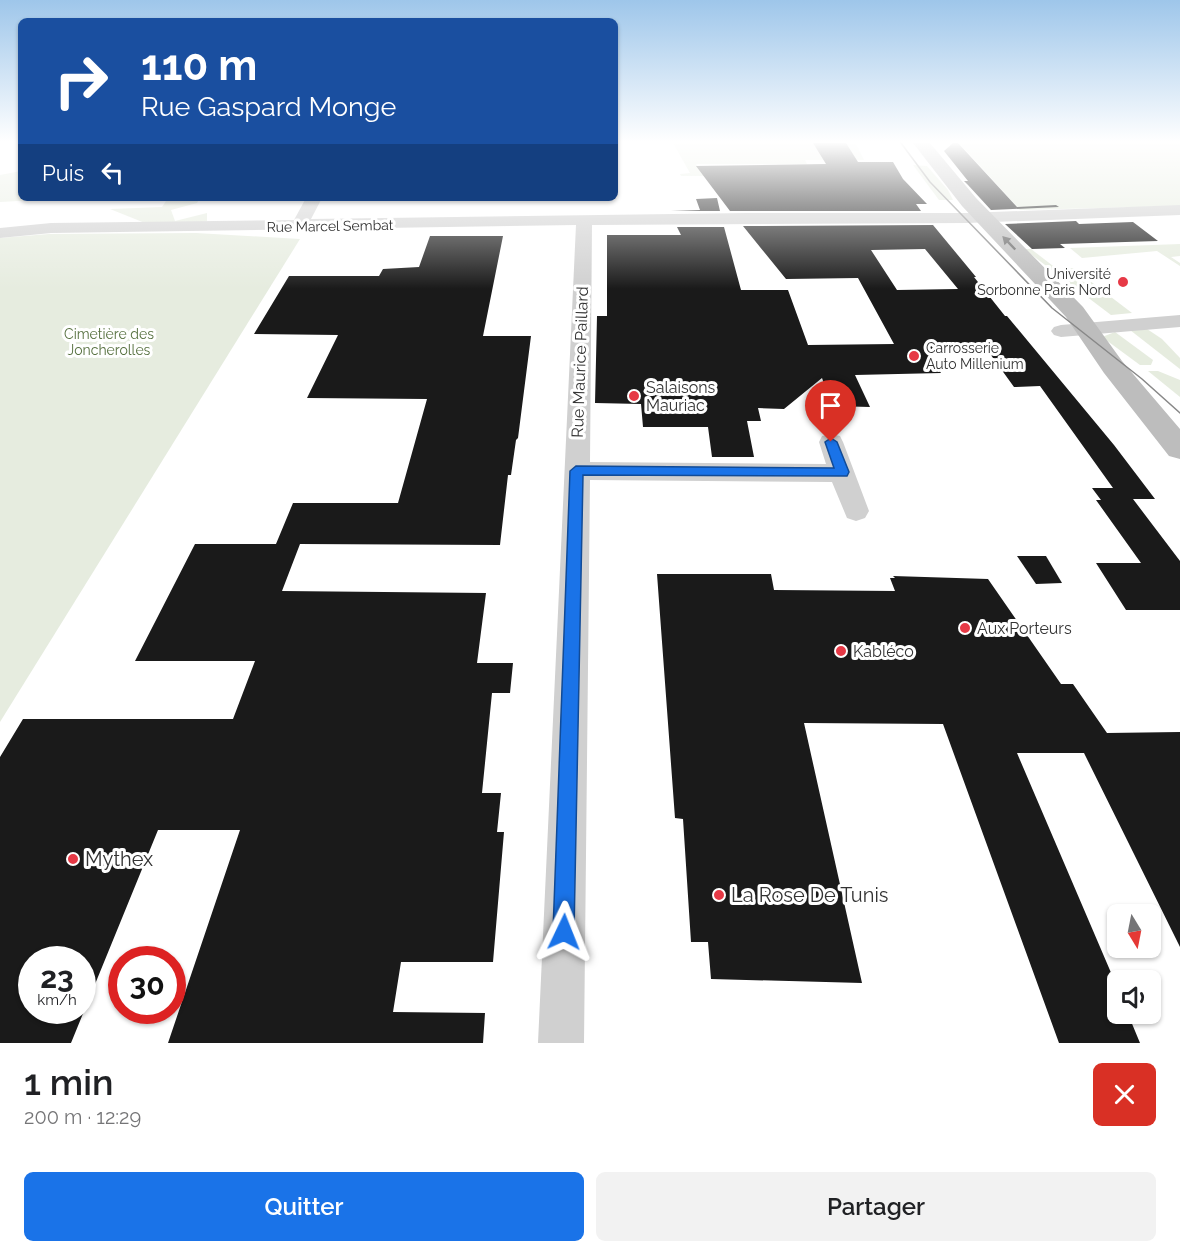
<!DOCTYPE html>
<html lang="fr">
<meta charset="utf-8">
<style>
:root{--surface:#fff;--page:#f2f2f2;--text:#202124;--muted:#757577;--accent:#1a73e8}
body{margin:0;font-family:Raleway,sans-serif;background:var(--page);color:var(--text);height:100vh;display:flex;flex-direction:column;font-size:22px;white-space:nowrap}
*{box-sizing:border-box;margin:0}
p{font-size:20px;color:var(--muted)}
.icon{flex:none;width:33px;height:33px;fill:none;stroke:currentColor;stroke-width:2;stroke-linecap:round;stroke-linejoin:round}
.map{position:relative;height:1043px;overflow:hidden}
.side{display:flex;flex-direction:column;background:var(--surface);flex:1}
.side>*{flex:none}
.top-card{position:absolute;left:18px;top:18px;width:600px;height:183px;border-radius:9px;box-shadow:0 2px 4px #0004;background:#1a4fa0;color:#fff;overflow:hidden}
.needle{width:39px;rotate:170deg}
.buttons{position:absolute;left:1107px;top:904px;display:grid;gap:12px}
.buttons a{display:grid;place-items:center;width:54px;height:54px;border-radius:9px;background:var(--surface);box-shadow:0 2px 4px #0004;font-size:30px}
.speed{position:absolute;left:18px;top:946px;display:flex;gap:12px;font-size:30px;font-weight:700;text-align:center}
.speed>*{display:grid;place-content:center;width:78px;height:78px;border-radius:50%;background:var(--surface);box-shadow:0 2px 4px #0004;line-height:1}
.speed small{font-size:15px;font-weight:400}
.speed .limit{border:9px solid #d22;background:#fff;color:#111}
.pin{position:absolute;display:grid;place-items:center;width:51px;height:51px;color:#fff;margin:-62px -26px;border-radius:50% 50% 50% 0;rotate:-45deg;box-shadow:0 0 6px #0007}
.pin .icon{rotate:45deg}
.me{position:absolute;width:66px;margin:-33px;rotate:2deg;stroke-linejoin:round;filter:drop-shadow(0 0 4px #0008)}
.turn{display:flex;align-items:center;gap:21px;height:126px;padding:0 24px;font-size:27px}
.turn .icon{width:78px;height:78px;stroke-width:2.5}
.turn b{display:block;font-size:42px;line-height:51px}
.then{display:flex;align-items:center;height:57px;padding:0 24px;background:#0003;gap:12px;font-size:22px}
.round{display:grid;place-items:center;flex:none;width:63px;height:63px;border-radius:9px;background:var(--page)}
.summary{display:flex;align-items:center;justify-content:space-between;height:102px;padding:0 24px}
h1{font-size:36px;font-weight:600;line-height:45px}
.action{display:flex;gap:12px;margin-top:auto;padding:12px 24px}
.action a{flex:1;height:69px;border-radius:9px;background:var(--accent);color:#fff;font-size:24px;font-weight:600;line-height:69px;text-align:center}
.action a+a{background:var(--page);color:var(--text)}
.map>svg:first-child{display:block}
.green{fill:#e6ecdf}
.building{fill:#1a1a1a;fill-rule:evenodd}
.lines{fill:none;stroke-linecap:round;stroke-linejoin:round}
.street{fill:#d0d0d0;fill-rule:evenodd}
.secondary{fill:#bdbdbd;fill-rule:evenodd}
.tram{stroke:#888;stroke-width:1.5}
.oneway{fill:#6a6a6a}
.route{fill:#1a73e8;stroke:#114b97;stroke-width:1.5}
.poi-dot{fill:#e63946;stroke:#fff;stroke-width:2}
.labels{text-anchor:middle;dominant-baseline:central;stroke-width:6;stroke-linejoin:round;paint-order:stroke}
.far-street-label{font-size:14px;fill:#333;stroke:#fff}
.far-poi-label{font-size:14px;fill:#333;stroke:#fff;text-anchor:end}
.far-park-label{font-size:14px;fill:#56703f;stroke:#fff}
.street-label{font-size:16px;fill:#333;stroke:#fff}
.poi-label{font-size:16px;fill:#333;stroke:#fff;text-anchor:start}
.near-poi-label{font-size:20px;fill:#333;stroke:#fff;text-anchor:start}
</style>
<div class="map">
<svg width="1180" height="1043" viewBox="0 0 1180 1043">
<rect width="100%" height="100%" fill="#fff"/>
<g class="green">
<path d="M673 143H814L818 151 851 152 847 144H856L864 160H805L807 164H696L704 176H681L680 174 690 173Z"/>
<path d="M959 143H1180V206L1020 210Z"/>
<path d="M913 165 927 166 948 190 953 200H939Z"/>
<path d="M21 171V198H74L0 202V175Z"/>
<path d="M168 198H200L197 203 171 210 175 221 207 213V221L197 223H145L110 209 162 207Z"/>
<path d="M196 233 300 239 0 722V238L49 234Z"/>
<path d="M1180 244V256L1171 257 1180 263V266L1157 251 1082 258 1070 248Z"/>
<path d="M1024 249H1031L1057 269 1073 268 1132 313 1111 315Z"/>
<path d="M1147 329 1162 339 1180 358V369L1130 330Z"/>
<path d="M1115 332 1153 360 1151 365H1140L1102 337Z"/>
<path d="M1148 371H1158L1180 380V397Z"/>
</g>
<g class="building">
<path d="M813 143H846L858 162H893L903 179 927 204H916L921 211H730L696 166 826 164Z"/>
<path d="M953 143H958L1017 207 1056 205 1059 207 991 210 968 185 964 181H968L944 151Z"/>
<path d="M717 198 720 211H671L700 210 696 199Z"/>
<path d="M1076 221 1079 224 1133 222 1158 241 1060 244 1065 248 1032 249 1005 224Z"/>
<path d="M933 225 976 277H974L1005 316H1007L1114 445 1155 499H1133L1180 561V610H1126L1096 563H1141L1096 500H1101L1092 488H1113L1040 386 1014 387 988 351 928 352 941 373 855 375 870 407 832 406 822 378 784 409 758 408 761 421H747L754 457H712L708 427H643L641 404 595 403 597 316H607V235H681L677 227H724L741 290H788L808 345 894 344 858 278 786 279 743 226ZM925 249 958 289 897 290 871 250Z"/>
<path d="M430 236H503L483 336H531L518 438 516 440 511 475H508L500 545 300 544 282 591 486 593 477 663H513L510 693H492L482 793H501L497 832H504L493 962H401L393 1012 485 1013 483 1043H168L240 830H158L71 1043H0V757L23 719H233L255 661H135L195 544H276L293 503H398L427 399 307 398 338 335 254 334 289 276H379L383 269 419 267ZM32 960H82V1011H32Z"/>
<path d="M1017 556H1046L1062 583 1036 584Z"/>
<path d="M657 574H771L774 590 895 591 890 578H895L893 576 988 579 1061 684H1073L1107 733 1180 732V947L1084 753H1017L1118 989V1014H1128L1140 1043H1059L943 724 804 723 862 983 711 979 708 942H691L683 819 675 818Z"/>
</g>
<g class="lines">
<g class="street">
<path d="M306 198H322L311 219 746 213H967L1180 205V215L967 223 592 225 590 462 826 464 819 442 822 436 831 434 840 436 843 442 869 511 865 518 856 521 847 518 832 482 590 480 584 1043H538L576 225 51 233 0 238V228L51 223 294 220Z"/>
<path d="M1180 315V327L1061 337 1054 335 1051 331 1054 327 1061 325Z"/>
</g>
<path class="secondary" d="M913 143H930L976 198 1083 307 1122 361 1180 429V459L1169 456 1104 373 1066 317 962 206Z"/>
<path class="tram" d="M901 143 930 182 1052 308 1142 379 1180 413"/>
</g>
<defs><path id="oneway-solid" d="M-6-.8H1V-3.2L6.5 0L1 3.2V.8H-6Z" transform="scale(1.5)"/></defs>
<use class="oneway" href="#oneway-solid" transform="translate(1009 243) rotate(-134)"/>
<linearGradient id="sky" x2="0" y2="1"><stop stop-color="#9ec6ea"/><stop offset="0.49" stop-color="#fff"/><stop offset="1" stop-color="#fff" stop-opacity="0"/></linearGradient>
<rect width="1180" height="289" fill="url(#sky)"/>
<path class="route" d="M831 438 837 442 849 472 847 476 583 475 574 932 571 940 564 943 556 940 553 932 570 471 576 466 834 468 825 442Z"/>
<g class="poi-dot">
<circle cx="1123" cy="282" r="6"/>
<circle cx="914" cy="356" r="6"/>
<circle cx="634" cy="396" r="6"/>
<circle cx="965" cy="628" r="6"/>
<circle cx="841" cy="651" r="6"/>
<circle cx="73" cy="859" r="6"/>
<circle cx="719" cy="895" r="6"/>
</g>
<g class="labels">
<g class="far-street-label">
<text transform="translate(330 226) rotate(-1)">Rue Marcel Sembat</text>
</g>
<g class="far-poi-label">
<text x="1111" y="274">Université<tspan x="1111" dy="16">Sorbonne Paris Nord</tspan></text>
<text x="926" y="348" text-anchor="start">Carrosserie<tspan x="926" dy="16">Auto Millenium</tspan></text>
</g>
<g class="far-park-label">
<text x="109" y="334">Cimetière des<tspan x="109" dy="16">Joncherolles</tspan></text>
</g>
<g class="street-label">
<text transform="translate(580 362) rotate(-88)">Rue Maurice Paillard</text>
</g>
<g class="poi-label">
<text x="646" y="387">Salaisons<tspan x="646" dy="18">Mauriac</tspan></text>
<text x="977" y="628">Aux Porteurs</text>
<text x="853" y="651">Kabléco</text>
</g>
<g class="near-poi-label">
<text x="85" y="859">Mythex</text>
<text x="731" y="895">La Rose De Tunis</text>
</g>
</g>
</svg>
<div class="buttons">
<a><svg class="needle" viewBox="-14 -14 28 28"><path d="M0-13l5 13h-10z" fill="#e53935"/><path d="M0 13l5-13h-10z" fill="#757577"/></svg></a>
<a><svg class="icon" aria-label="sound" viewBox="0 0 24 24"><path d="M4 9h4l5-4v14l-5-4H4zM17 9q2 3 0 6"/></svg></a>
</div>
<div class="speed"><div>23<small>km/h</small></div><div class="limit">30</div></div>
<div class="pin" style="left:831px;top:442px;background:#d93025"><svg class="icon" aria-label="arrive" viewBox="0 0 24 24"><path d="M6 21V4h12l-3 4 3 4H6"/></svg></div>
<svg class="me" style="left:564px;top:932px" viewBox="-20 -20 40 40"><path d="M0-17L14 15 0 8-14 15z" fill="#1a73e8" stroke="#fff" stroke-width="4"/></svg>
<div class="top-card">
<div class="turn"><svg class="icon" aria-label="right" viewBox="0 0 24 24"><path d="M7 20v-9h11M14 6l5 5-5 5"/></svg><div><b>110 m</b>Rue Gaspard Monge</div></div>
<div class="then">Puis<svg class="icon" aria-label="left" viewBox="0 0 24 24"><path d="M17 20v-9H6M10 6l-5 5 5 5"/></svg></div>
</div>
</div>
<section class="side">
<div class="summary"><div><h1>1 min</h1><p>200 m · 12:29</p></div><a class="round" style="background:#d93025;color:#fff"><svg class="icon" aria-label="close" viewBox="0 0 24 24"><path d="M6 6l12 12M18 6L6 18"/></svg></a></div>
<div class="action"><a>Quitter</a><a>Partager</a></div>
</section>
